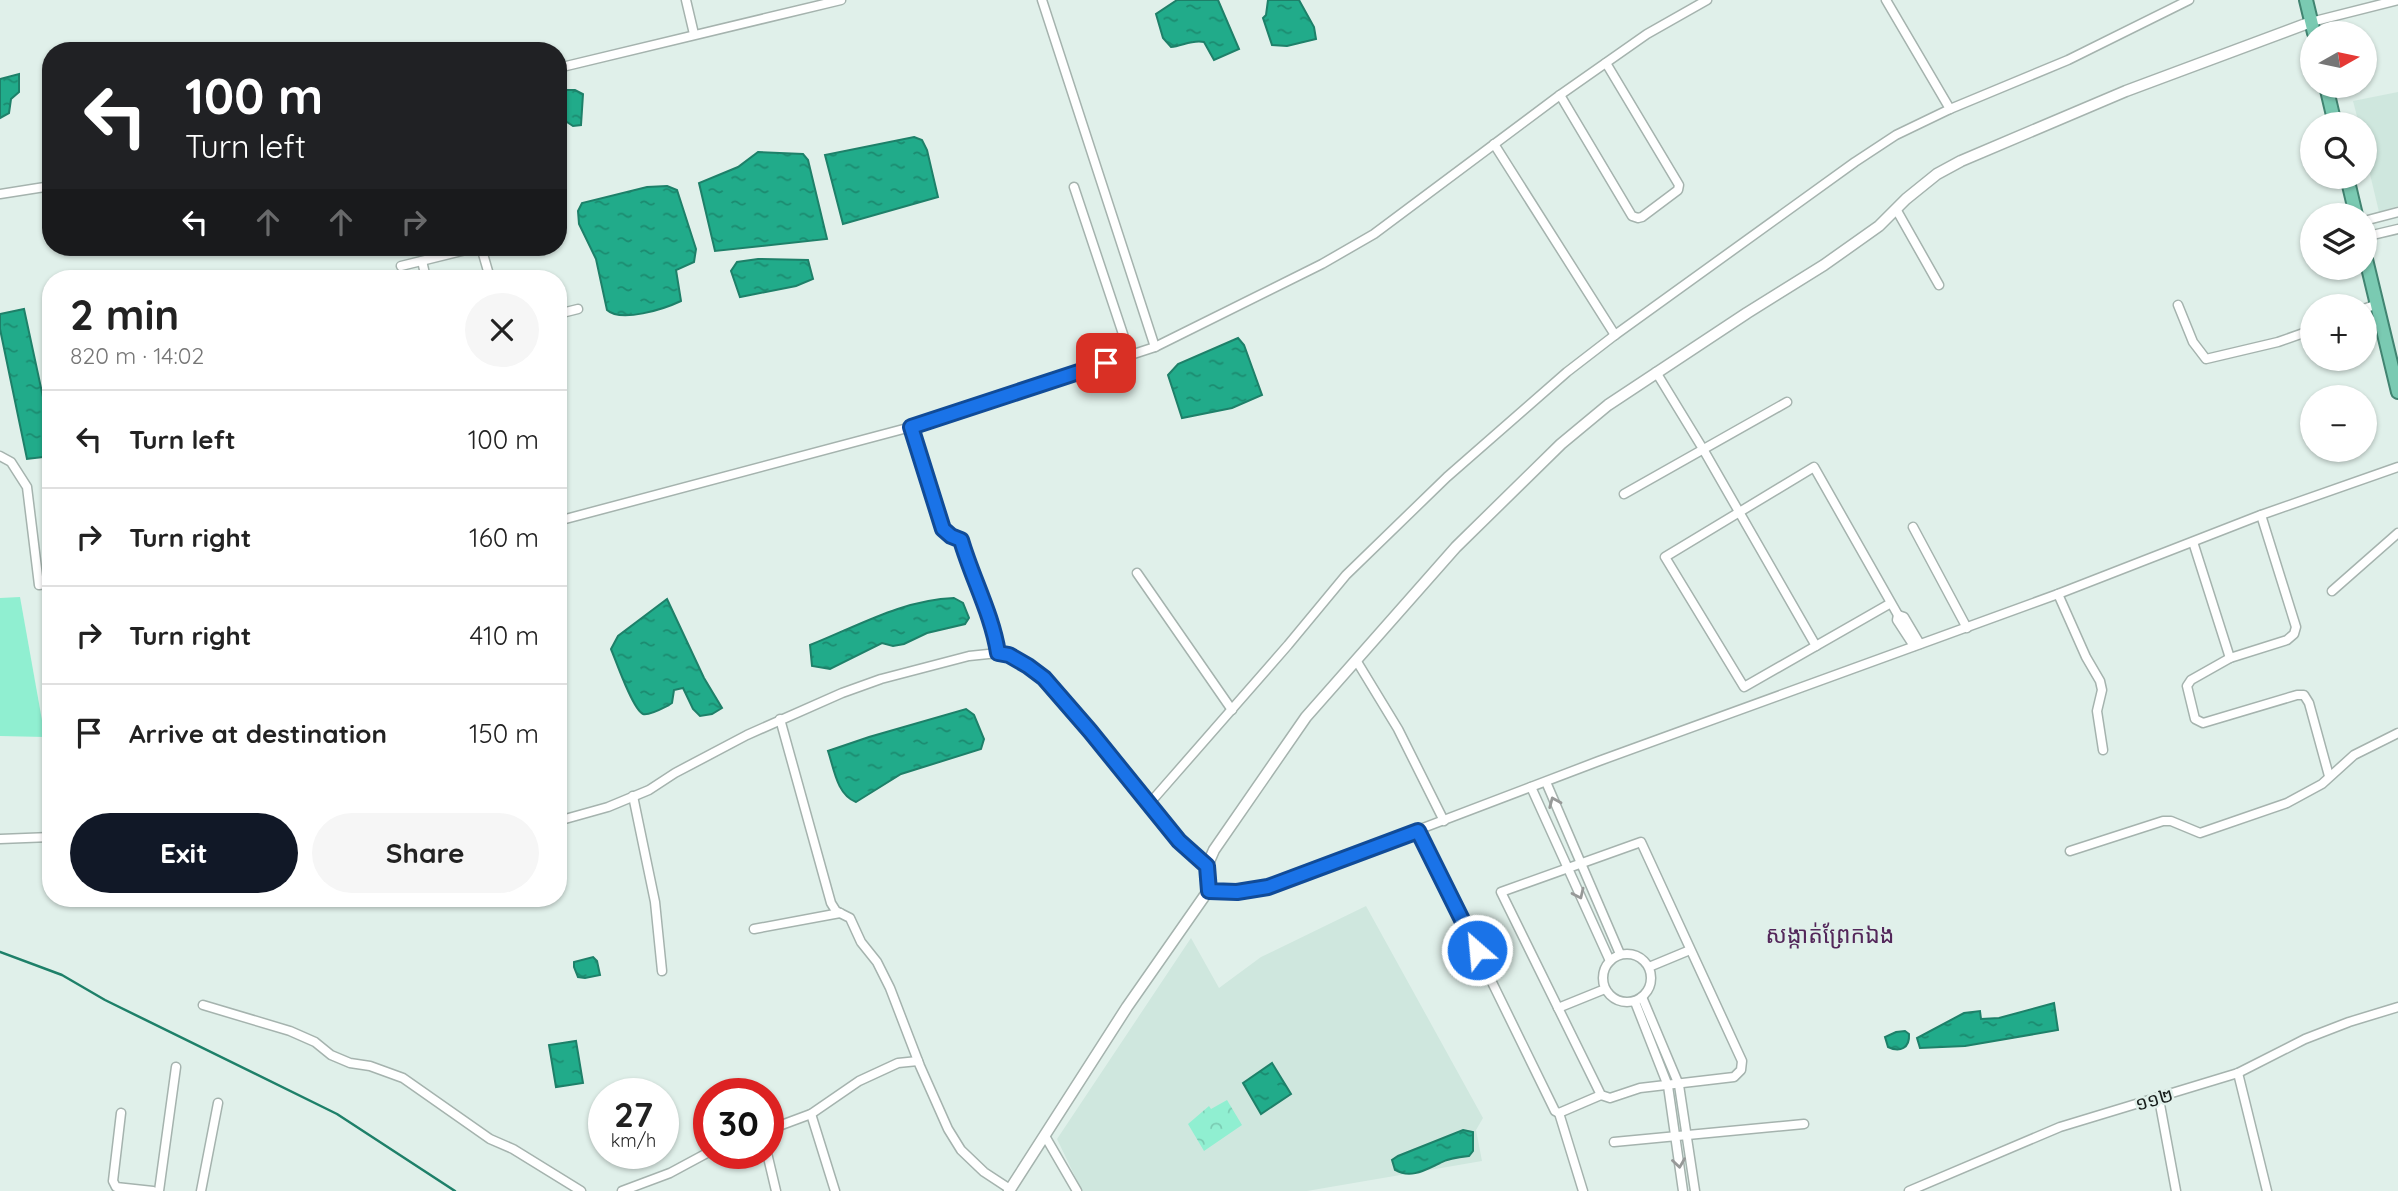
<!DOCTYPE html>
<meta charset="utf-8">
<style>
:root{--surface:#fff;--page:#f6f6f6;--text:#222;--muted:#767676;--line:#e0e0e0;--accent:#111827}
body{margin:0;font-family:Quicksand,"Noto Sans Khmer",sans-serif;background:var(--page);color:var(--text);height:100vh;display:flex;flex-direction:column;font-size:26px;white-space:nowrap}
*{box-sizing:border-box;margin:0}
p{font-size:23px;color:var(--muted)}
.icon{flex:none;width:38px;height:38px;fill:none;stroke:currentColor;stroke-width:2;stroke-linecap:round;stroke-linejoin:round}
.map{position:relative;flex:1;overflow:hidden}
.drawer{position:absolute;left:42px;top:270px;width:525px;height:637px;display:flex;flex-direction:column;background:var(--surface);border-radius:28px;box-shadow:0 2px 5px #0004}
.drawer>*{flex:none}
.guide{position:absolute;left:42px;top:42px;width:525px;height:214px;border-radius:28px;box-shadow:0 2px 5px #0004;background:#202124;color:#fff;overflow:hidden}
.needle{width:46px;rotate:81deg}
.tools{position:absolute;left:2300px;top:21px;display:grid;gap:14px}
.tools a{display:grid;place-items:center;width:77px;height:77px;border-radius:50%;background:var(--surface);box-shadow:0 2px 5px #0004;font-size:35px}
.speed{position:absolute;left:588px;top:1078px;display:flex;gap:14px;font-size:35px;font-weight:700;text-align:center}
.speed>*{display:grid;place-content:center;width:91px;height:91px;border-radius:50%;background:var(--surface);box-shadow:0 2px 5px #0004;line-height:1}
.speed small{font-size:18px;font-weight:400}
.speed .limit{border:10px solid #d22;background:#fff;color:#111}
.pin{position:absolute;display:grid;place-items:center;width:60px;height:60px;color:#fff;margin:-30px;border-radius:14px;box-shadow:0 4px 10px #0006}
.me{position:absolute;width:77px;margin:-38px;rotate:333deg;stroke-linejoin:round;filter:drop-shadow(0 0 5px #0008)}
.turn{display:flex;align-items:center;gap:24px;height:147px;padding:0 28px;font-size:32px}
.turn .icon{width:91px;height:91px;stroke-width:2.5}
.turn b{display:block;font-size:49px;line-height:60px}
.lanes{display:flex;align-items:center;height:66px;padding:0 28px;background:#0003;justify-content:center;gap:35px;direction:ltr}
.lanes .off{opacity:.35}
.round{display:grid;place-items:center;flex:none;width:74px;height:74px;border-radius:37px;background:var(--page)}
.head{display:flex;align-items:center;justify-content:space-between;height:119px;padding:0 28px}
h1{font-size:42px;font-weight:700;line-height:52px}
.action{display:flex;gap:14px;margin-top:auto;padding:14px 28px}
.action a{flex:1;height:80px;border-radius:42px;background:var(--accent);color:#fff;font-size:28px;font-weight:700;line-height:80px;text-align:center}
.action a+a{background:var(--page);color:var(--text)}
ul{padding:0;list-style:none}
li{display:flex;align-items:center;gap:21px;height:98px;padding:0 28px;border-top:2px solid var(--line)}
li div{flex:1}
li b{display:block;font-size:26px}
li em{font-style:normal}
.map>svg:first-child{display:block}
.built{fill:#cfe7de}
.forest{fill:url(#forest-crowns)}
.pitch{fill:#90efd1}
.water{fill:url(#water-ripples);stroke:#1e8069;stroke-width:2}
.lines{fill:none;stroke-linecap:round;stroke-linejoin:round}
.stream{stroke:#1e8069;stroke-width:2.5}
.minor-casing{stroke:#a5b3ae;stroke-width:11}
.tertiary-casing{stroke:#a5b3ae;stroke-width:13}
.trunk-casing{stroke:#418471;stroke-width:16}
.minor{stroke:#fff;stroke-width:8}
.tertiary{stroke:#fff;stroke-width:10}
.trunk{stroke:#7acab2;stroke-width:12}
.oneway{stroke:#979998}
.route-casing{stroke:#114b97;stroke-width:18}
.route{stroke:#1a73e8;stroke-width:12}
.labels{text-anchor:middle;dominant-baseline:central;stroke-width:5;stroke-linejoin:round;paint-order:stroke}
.street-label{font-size:19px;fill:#171d1b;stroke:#e0f0ea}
.quarter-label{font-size:23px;fill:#53275a;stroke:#e0f0ea}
</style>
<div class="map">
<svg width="2398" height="1191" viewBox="0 0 2398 1191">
<defs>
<pattern id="forest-crowns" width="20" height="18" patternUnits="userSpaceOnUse" patternTransform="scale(1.75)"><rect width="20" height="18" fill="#90efd1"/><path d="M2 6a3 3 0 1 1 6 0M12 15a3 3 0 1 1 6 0" fill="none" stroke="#7bccb3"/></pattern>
<pattern id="water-ripples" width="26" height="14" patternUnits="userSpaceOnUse" patternTransform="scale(1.75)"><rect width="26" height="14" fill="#21ab8a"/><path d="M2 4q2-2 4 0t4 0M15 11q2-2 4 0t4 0" fill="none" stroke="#1c8b70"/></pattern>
</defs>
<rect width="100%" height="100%" fill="#e0f0ea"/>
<g class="built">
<path d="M2398 92V206L2379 212 2364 149V124H2359L2353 101Z"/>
<path d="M1366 906 1483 1118 1476 1130 1482 1161 1307 1191H1082L1057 1139 1191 938 1219 988 1261 957Z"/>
</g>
<path class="forest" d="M1227 1100 1242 1125 1204 1151 1188 1124 1209 1106 1211 1109Z"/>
<path class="pitch" d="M20 597 45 737 0 736V598Z"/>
<g class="water">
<path d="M1177 0H1218L1239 49 1214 60 1204 42C1193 39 1182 46 1171 47L1163 38 1156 14Z"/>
<path d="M1268 0H1299L1314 27 1316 39 1287 46 1272 45 1263 18 1266 15Z"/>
<path d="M19 74V92L11 99 9 113 0 118V79Z"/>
<path d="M564 90H575L583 94 581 125 573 126 558 116V93Z"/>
<path d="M914 137 922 140 927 150 938 197 843 224 825 155Z"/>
<path d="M758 152 803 154 808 160 827 239 715 251 699 183 738 167Z"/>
<path d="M667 186 677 190 696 249 694 262 676 270 681 301C664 309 621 323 607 310L596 259 579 224 578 211 582 203 647 187Z"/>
<path d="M758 259 808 260 813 279 796 286 740 297 731 271 737 262Z"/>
<path d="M24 309 51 434V456L27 459 0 329V314Z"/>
<path d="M1238 338 1244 345 1262 395 1232 408 1182 418 1168 375 1178 364Z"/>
<path d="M954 598 963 603 969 618 965 624 927 633 904 644 893 646 882 643 830 669 812 666 810 645C858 626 902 600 954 598Z"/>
<path d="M667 599 704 678 722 708 712 714 700 716 693 709 683 688 674 690 672 703 669 705C663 708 649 716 643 714 633 710 616 661 611 649L618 636Z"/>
<path d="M966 709 974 715 984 739 981 749 901 774 856 802C837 795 834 769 828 751L869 737Z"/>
<path d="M593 957 597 961 600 975 585 978 578 977 574 967V962Z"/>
<path d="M2054 1003 2058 1030 1965 1046 1920 1048 1917 1038 1964 1013 1980 1011 1981 1019 1999 1018Z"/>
<path d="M1905 1031 1909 1034C1910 1048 1900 1053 1888 1047L1885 1037 1896 1032Z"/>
<path d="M576 1041 583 1083 556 1087 549 1045Z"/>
<path d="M1272 1063 1291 1094 1261 1114 1243 1083Z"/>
<path d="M1463 1130 1473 1132V1151L1469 1156C1459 1157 1449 1158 1440 1163 1425 1170 1411 1179 1395 1170L1392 1160 1398 1156Z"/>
</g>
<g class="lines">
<path class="stream" d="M0 952 62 975 105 1000 337 1114 455 1191"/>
<g class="minor-casing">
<g id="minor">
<path d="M686 0 694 34"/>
<path d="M1042 0 1155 347"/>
<path d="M1886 0 1950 109"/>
<path d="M2311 22 2398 0"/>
<path d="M558 68 841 0"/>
<path d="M1560 95 1632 216 1638 218 1642 217 1678 190 1679 185 1606 63"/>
<path d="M1494 144 1615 335"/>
<path d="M1074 187 1130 355"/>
<path d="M0 194 51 186"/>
<path d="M1896 209 1939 285"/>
<path d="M2364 221 2398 212"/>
<path d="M2364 237 2398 229"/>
<path d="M481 247 490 278"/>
<path d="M422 261 426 278"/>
<path d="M401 266 478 247"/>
<path d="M2178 305 2193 342 2206 359 2278 342 2312 330"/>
<path d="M2364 309 2377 304"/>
<path d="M558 314 578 309"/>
<path d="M1656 372 1703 449 1816 646"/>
<path d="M911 427 943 529 951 536 961 540C972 578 991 613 998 653"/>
<path d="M0 456 11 462 27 487 39 585 51 583"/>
<path d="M1624 494 1787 402"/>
<path d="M2261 515 2296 627 2294 634 2287 640 2230 658 2191 680 2187 686 2195 719 2203 723 2297 695H2304L2309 703 2329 776"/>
<path d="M558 521 911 427 1155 347 1322 264 1374 234 1560 95 1647 34 1707 0"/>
<path d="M1913 527 1967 628"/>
<path d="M2193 542 2230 658"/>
<path d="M1137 573 1232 710"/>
<path d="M2332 591 2398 533"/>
<path d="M2058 594 2086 657 2100 681 2102 690 2097 711 2103 750"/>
<path d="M1891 603 1744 687 1665 557 1814 467 1898 615"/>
<path d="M1914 646 1897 620 1898 615 1904 617 1920 644"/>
<path d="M1356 660 1398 729 1444 821"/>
<path d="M780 719 831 903 836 911 850 918 861 942 877 962 890 988 920 1066 948 1129 961 1150 984 1172 1010 1189"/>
<path d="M1546 782 1620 954"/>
<path d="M1531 787 1610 961"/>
<path d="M633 796 655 902 662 971"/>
<path d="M1149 804 1288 645 1346 575 1447 477 1567 372 1615 335 1855 162 1896 135 1950 109 2068 60 2189 0"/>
<path d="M558 821 608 807 649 790 675 773 747 735 842 693 881 679 969 656 998 653 1009 655 1028 666 1043 678 1090 731 1179 841 1207 866"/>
<path d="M1418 831 1555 1111 1559 1113 1601 1095 1610 1098 1640 1088 1734 1077 1741 1070 1742 1061 1641 842 1501 892 1601 1095"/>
<path d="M0 839 51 837"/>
<path d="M2070 851 2163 821H2171L2200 833 2287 803 2322 784 2354 755 2398 733"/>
<path d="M1208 891 1237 892 1268 887 1599 761 2058 594 2261 515 2398 467"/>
<path d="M754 929 840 913"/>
<circle cx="1627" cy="978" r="24"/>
<path d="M1649 967 1690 950"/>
<path d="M1642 997 1679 1085 1695 1191"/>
<path d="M1635 1002 1668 1086 1683 1191"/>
<path d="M203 1005 290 1031 315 1042 331 1055 350 1063 370 1066 403 1078 490 1139 513 1149 581 1191"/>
<path d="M1558 1008 1605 989"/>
<path d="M2238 1073 2267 1191"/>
<path d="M2159 1099 2176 1191"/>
<path d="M121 1113 113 1181 116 1187 153 1191"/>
<path d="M1559 1113 1583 1191"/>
<path d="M811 1114 835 1191"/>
<path d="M768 1130 811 1114 859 1081 898 1063 918 1061"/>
<path d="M1045 1136 1077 1191"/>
<path d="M1614 1142 1804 1124"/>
<path d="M767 1153 776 1191"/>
<path d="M159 1191 176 1067"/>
<path d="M201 1191 218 1103"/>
<path d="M622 1191 670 1173 709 1152"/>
<path d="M1909 1191 2060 1127 2238 1073 2305 1039 2349 1022 2398 1007"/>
</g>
</g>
<g class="tertiary-casing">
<path id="tertiary" d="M1009 1191 1127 1007 1208 891 1207 866 1214 850 1306 717 1456 547 1561 444 1608 405 1747 313 1824 265 1879 226 1906 199 1937 174 1961 161 2126 91 2311 22"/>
</g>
<g class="trunk-casing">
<g id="trunk">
<path d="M2306 0 2314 33"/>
<path d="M2326 86 2335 124"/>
<path d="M2347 177 2356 215"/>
<path d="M2364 251 2398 392"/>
</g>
</g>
<use href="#minor" class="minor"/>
<use href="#tertiary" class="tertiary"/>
<use href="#trunk" class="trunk"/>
</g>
<defs><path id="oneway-chevron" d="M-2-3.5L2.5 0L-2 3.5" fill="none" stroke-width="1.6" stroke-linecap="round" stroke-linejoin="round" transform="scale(1.75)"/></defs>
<g class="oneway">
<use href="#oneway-chevron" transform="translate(1554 802) rotate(-113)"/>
<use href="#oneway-chevron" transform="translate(1579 894) rotate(65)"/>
<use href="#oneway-chevron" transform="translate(1679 1163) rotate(82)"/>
</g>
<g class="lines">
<g class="route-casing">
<path id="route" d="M1106 363 911 427 943 529 951 536 961 540C972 578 992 614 998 653L1009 655 1028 666 1044 678 1090 731 1179 841 1207 866 1209 891 1237 892 1268 887 1418 831 1477 950"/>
</g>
<use href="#route" class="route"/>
</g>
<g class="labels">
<g class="street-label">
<text transform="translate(2154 1099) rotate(-16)">១១២</text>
</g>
<g class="quarter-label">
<text x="1830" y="934">សង្កាត់ព្រែកឯង</text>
</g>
</g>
</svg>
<div class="tools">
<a><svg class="needle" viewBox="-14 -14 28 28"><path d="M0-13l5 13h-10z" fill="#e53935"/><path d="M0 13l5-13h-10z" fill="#767676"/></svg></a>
<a><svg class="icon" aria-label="search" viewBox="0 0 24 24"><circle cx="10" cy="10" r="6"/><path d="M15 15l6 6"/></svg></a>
<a><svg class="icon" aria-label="layers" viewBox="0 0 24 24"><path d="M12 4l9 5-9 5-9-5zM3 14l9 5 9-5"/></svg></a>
<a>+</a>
<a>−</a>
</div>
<div class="speed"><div>27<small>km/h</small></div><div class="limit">30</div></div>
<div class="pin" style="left:1106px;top:363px;background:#d93025"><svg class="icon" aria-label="arrive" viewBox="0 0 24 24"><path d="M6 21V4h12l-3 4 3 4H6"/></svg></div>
<svg class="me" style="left:1477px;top:950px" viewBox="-20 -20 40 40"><circle r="17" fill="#1a73e8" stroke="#fff" stroke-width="3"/><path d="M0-11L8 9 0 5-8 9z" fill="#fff"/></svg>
<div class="guide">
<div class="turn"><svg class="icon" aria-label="left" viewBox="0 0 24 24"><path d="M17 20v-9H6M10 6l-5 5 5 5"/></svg><div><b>100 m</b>Turn left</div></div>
<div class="lanes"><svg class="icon" aria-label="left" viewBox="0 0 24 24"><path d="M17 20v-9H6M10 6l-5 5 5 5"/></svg><svg class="icon off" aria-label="ahead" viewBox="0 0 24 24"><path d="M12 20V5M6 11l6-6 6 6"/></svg><svg class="icon off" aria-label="ahead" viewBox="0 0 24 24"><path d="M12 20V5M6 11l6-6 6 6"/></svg><svg class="icon off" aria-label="right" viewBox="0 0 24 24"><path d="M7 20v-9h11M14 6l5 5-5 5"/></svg></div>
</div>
<section class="drawer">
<div class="head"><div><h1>2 min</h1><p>820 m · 14:02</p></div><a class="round"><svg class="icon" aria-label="close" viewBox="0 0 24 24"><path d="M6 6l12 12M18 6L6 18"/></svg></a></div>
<ul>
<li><svg class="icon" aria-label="left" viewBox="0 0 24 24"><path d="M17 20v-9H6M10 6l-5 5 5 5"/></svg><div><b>Turn left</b></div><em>100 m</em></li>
<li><svg class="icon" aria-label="right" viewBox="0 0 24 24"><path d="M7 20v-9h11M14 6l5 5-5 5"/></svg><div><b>Turn right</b></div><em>160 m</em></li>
<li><svg class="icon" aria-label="right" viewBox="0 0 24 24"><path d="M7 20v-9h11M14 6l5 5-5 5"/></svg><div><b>Turn right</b></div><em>410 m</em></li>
<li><svg class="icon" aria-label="arrive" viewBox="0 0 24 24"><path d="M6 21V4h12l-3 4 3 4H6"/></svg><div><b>Arrive at destination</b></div><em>150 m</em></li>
</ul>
<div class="action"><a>Exit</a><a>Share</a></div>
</section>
</div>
